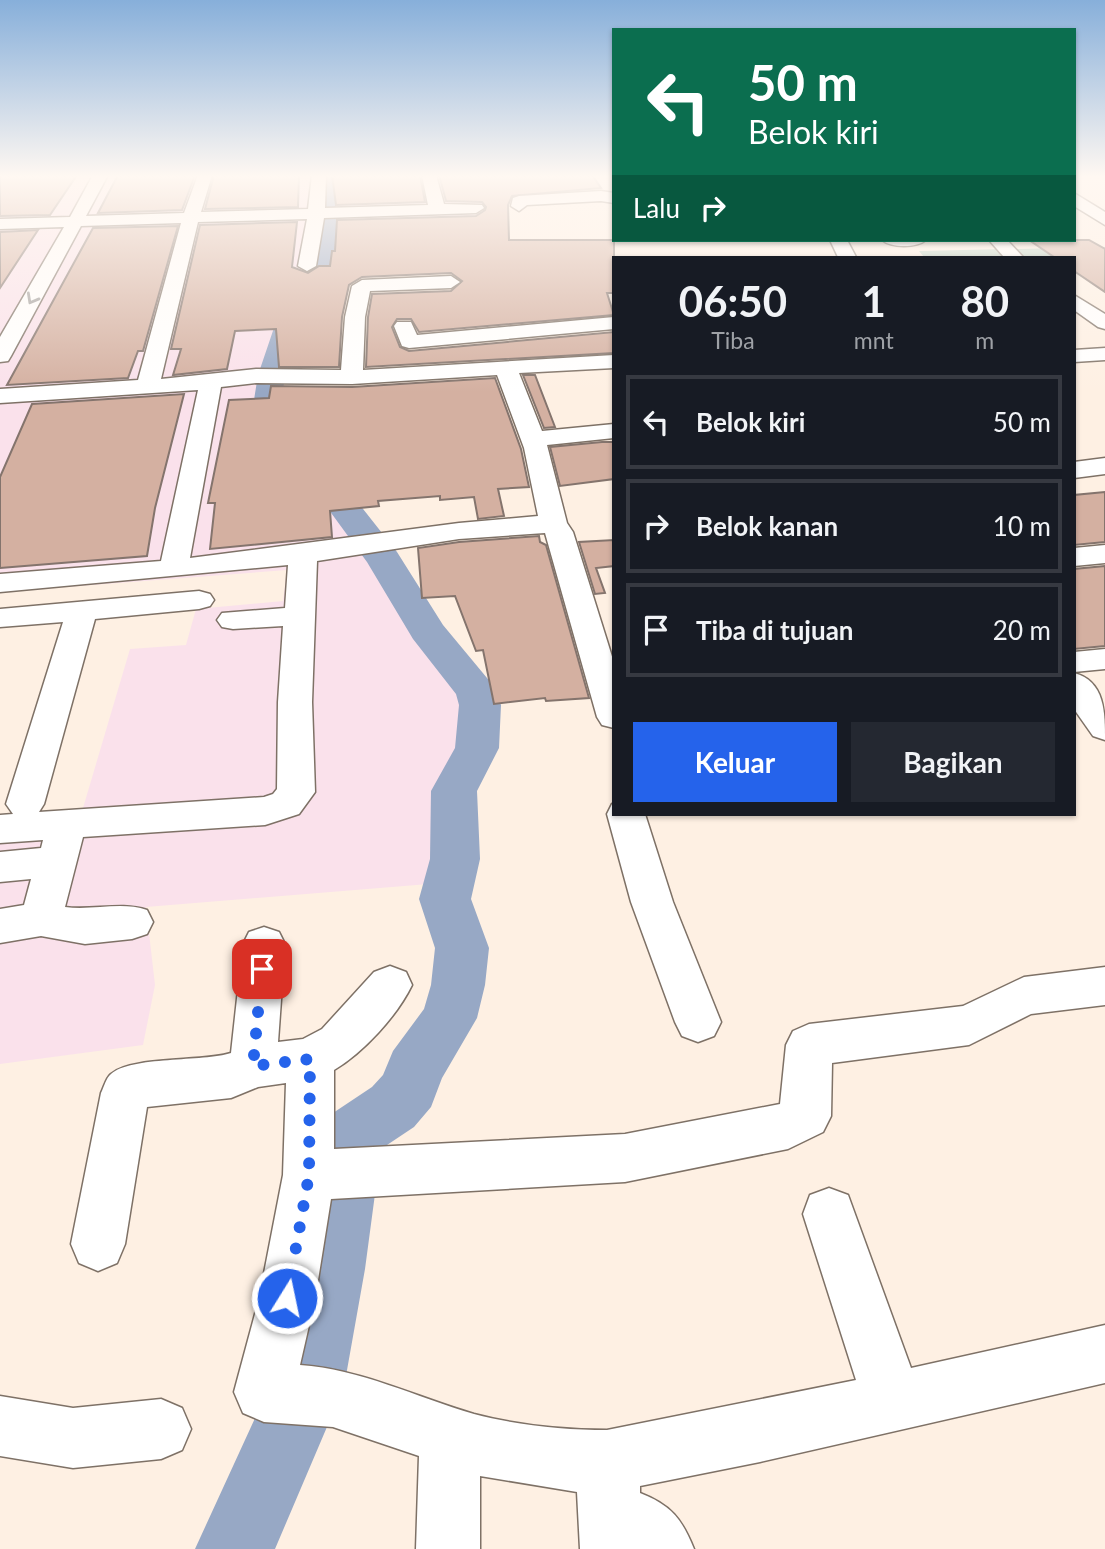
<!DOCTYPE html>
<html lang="id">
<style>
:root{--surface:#171b24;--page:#242831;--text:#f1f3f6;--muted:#9ea1a6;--line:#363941;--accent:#2563eb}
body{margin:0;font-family:Lato,sans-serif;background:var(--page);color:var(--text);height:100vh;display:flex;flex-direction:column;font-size:26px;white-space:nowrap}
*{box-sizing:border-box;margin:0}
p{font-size:23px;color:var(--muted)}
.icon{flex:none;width:38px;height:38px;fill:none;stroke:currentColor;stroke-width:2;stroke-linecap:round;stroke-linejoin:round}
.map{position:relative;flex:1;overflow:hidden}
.drawer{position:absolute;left:612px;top:256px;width:464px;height:560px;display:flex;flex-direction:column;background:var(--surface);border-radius:0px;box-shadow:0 2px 5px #0004}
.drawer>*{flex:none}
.top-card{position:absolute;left:612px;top:28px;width:464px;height:214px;border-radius:0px;box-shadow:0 2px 5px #0004;background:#0b6e4f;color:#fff;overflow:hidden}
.pin{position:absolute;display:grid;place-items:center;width:60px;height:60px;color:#fff;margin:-30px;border-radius:14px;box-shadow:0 4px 10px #0006}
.me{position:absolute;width:77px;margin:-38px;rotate:10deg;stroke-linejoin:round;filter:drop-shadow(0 0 5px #0008)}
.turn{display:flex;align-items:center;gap:24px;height:147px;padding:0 21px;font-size:32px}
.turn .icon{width:91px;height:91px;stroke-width:2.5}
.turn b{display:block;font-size:49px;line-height:60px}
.then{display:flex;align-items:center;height:66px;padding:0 21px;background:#0003;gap:14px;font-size:26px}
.eta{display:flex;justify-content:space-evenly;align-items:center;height:119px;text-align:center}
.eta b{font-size:42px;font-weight:700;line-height:49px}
.cta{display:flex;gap:14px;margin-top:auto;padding:14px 21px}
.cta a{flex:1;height:80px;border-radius:0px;background:var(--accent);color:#fff;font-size:28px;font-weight:700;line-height:80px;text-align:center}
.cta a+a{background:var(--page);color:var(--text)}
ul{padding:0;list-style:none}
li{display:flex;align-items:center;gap:21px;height:94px;margin:0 14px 10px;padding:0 7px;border:4px solid var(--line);border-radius:0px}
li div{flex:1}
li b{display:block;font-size:26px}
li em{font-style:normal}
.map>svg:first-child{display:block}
.industrial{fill:#fae1eb}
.green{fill:#b7d0c1}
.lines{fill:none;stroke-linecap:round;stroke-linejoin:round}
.river{fill:#97a8c5;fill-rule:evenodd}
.building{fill:#d4b0a1;stroke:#84746d;stroke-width:2}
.minor-casing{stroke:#7e7166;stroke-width:3}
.minor{fill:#fff;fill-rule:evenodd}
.oneway{stroke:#a19f9e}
.route{stroke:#2563eb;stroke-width:12;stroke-dasharray:0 21.6}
</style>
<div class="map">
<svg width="1105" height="1549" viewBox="0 0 1105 1549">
<rect width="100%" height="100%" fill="#fef0e3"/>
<path class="industrial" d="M0 175H470L499 230 333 242 327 270 293 282 270 365 265 405 396 560 477 703 441 799V883L146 907 155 985 143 1045 0 1064V817L83 808 130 649 186 645 196 609 283 601 287 570 0 592Z"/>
<path class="green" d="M1105 247V271L1075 273 1074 257H924L919 251Z"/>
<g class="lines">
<path class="river" d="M317 175H335L338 245 334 270 331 275 307 287C304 328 284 364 281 405L397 552 443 625 492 684 501 705 499 748 477 791 480 859 471 899 489 948 485 985 477 1018 442 1078 431 1107 414 1127 381 1149 365 1269 344 1387 275 1549H195L272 1381 297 1269 316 1160 324 1133 333 1113 372 1087 383 1075 393 1051 424 1009 431 985 435 948 419 899 430 859 431 791 455 748 459 705 456 694 413 639 367 562 253 406 258 375 278 316 283 285 295 273 312 266 317 233Z"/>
</g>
<g class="building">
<path d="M0 175H77L50 215 0 216Z"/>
<path d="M118 175H195L182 210 98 213Z"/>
<path d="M214 175H299L298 207 205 209Z"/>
<path d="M332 175H420L425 202 336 205Z"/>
<path d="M439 175H592L601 188 512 196 508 205 509 240H614V293H607L614 315 419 332 411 319H397L392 327 400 347 409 351 614 332V353L366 367 368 317 372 294 451 291 462 281 451 273 362 277 349 285 342 317 339 367H279L276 329 235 331 227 369 173 375 181 349H171L200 225 297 222 292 267 308 273 319 266H330L332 251H335L337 220 476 216 485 210 486 207 482 202 446 201Z"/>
<path d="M178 226 143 351H138L128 378 7 385 93 228Z"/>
<path d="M38 230 0 288V232Z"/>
<path d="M1029 240H1089L1105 249V292L1074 271V257H1054Z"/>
<path d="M523 375H535L555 427 544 428Z"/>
<path d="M495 378 521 449 529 487 498 489 504 516 478 519 474 497 440 500V496L378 501 379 506 330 511 332 537 210 549 215 503H208L229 400 269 398 271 386 352 387Z"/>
<path d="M184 394 155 508 147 556 0 568V477L32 404Z"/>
<path d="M602 442H614V479L560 486 550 447Z"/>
<path d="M1105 492V542L1074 545V495Z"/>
<path d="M539 536 540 542 546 545 589 698 546 701 545 698 494 704 483 650 476 651 455 596 422 598 418 548 459 542Z"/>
<path d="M614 540V566L596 568 605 593 595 594 579 542Z"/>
<path d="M1105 566V646L1074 649V569Z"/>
</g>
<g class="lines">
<g class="minor-casing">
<g id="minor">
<path d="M93 175H108L86 216 184 213 198 175H212L201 212 308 209 312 175H326L325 208 428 205 422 175H436L444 204 482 205 484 208 476 213 324 218 316 266 307 271 298 266 307 219 198 222 161 379 256 369 341 370 345 317 352 286 362 280 451 276 460 282 451 288 370 291 365 317 363 370 614 355V368L519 373 542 431 614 424V438L547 445 567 523 573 532 614 663V728L602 725 597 717 545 533 459 539 317 561 312 702 315 792 299 814 265 825 83 837 65 907C92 911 121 901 147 910L153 922 147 934 132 939 85 944 41 936 0 943V909L24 905 31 879 0 882V852L41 848 43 840 0 843V815L13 814 6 804 63 622 0 627V609L199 591 210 594 214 600 210 606 199 609 95 619 44 804 39 812 264 797 273 794 277 789 278 702 283 626 233 629 222 627 217 620 222 613 285 608 288 565 0 592V574L161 561 198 390 0 403V389L138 380 181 223 81 226 11 356 8 361 0 362V337L64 227 0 229V219L70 217ZM497 375 524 448 538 516 459 523 190 558 221 387 256 383 352 384Z"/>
<path d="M601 191 614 193V203L601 201 527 205 519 211 511 206 513 198 519 196Z"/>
<path d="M1074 193 1105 212V225L1074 206Z"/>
<path d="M830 240H847L856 257H838Z"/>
<path d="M882 240H926C917 248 891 248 882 240Z"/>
<path d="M989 240H1007L1023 257H1004Z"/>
<path d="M1074 295 1105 314V329L1098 327 1074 310Z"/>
<path d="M614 317V329L409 348 402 346 394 326 397 322H411L417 335Z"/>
<path d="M1105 348V360L1074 362V350Z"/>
<path d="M1105 458V474L1074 478V462Z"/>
<path d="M1105 545V563L1074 566V548Z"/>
<path d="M1105 649V669L1074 672V652Z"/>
<path d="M1074 673C1105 681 1105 713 1105 740L1093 736 1074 709Z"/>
<path d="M612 804 614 814H645L673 902 721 1022 714 1036 698 1042 682 1036 675 1022 631 902 607 814Z"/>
<path d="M264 927 279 932 285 944 278 1042 303 1039 322 1029 374 972 390 966 406 972 412 985C397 1016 363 1053 334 1070V1149L625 1134 780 1104 786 1045 793 1031 809 1024 963 1006 1024 977 1105 967V1005L1031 1014 969 1045 832 1063 831 1116 823 1132 788 1149 625 1182 331 1199 315 1299 300 1365C360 1369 416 1397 474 1414 516 1425 564 1430 607 1430L856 1380 803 1214 810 1195 829 1188 848 1195 911 1368 1105 1325V1383L760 1462 640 1486V1493C671 1505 682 1519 694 1549H580L577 1492 480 1476V1549H416L419 1456 333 1427 264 1422 243 1413 234 1392 259 1299 283 1175 286 1083 258 1087 231 1098 147 1107 125 1244 117 1263 98 1271 79 1263 71 1244 101 1093C104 1087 106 1078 111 1074 131 1056 203 1062 231 1053L243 944 249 932Z"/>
<path d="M0 1396 73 1408 161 1399 182 1408 191 1429 182 1450 161 1459 73 1468 0 1456Z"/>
</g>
</g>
<use href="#minor" class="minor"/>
</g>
<defs><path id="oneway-chevron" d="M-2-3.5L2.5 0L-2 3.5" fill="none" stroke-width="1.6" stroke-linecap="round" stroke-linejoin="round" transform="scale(1.75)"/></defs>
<use class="oneway" href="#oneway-chevron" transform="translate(32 299) rotate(119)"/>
<linearGradient id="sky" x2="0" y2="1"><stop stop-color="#87afda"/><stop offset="0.45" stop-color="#fff8f2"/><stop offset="1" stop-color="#fff8f2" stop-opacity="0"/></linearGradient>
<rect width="1105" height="392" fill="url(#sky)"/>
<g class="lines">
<path class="route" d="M262 969 253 1066 310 1059 309 1175 287 1298"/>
</g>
</svg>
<div class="pin" style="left:262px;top:969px;background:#d93025"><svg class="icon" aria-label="arrive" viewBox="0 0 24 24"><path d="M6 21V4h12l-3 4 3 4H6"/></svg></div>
<svg class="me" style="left:287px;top:1298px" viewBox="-20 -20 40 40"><circle r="17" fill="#2563eb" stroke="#fff" stroke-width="3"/><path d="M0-11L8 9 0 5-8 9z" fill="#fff"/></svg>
<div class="top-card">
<div class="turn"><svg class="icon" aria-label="left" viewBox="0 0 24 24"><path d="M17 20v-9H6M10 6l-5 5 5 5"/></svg><div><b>50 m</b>Belok kiri</div></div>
<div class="then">Lalu<svg class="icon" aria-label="right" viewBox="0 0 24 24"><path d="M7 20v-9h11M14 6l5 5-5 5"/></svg></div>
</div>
<section class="drawer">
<div class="eta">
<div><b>06:50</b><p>Tiba</p></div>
<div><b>1</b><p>mnt</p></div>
<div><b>80</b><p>m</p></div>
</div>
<ul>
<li><svg class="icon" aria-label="left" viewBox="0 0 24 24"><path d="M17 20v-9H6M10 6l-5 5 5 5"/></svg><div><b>Belok kiri</b></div><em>50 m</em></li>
<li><svg class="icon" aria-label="right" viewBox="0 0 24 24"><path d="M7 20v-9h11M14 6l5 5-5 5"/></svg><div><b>Belok kanan</b></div><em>10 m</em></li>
<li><svg class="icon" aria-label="arrive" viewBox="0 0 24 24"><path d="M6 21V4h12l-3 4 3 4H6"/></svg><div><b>Tiba di tujuan</b></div><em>20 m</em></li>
</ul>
<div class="cta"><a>Keluar</a><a>Bagikan</a></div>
</section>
</div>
